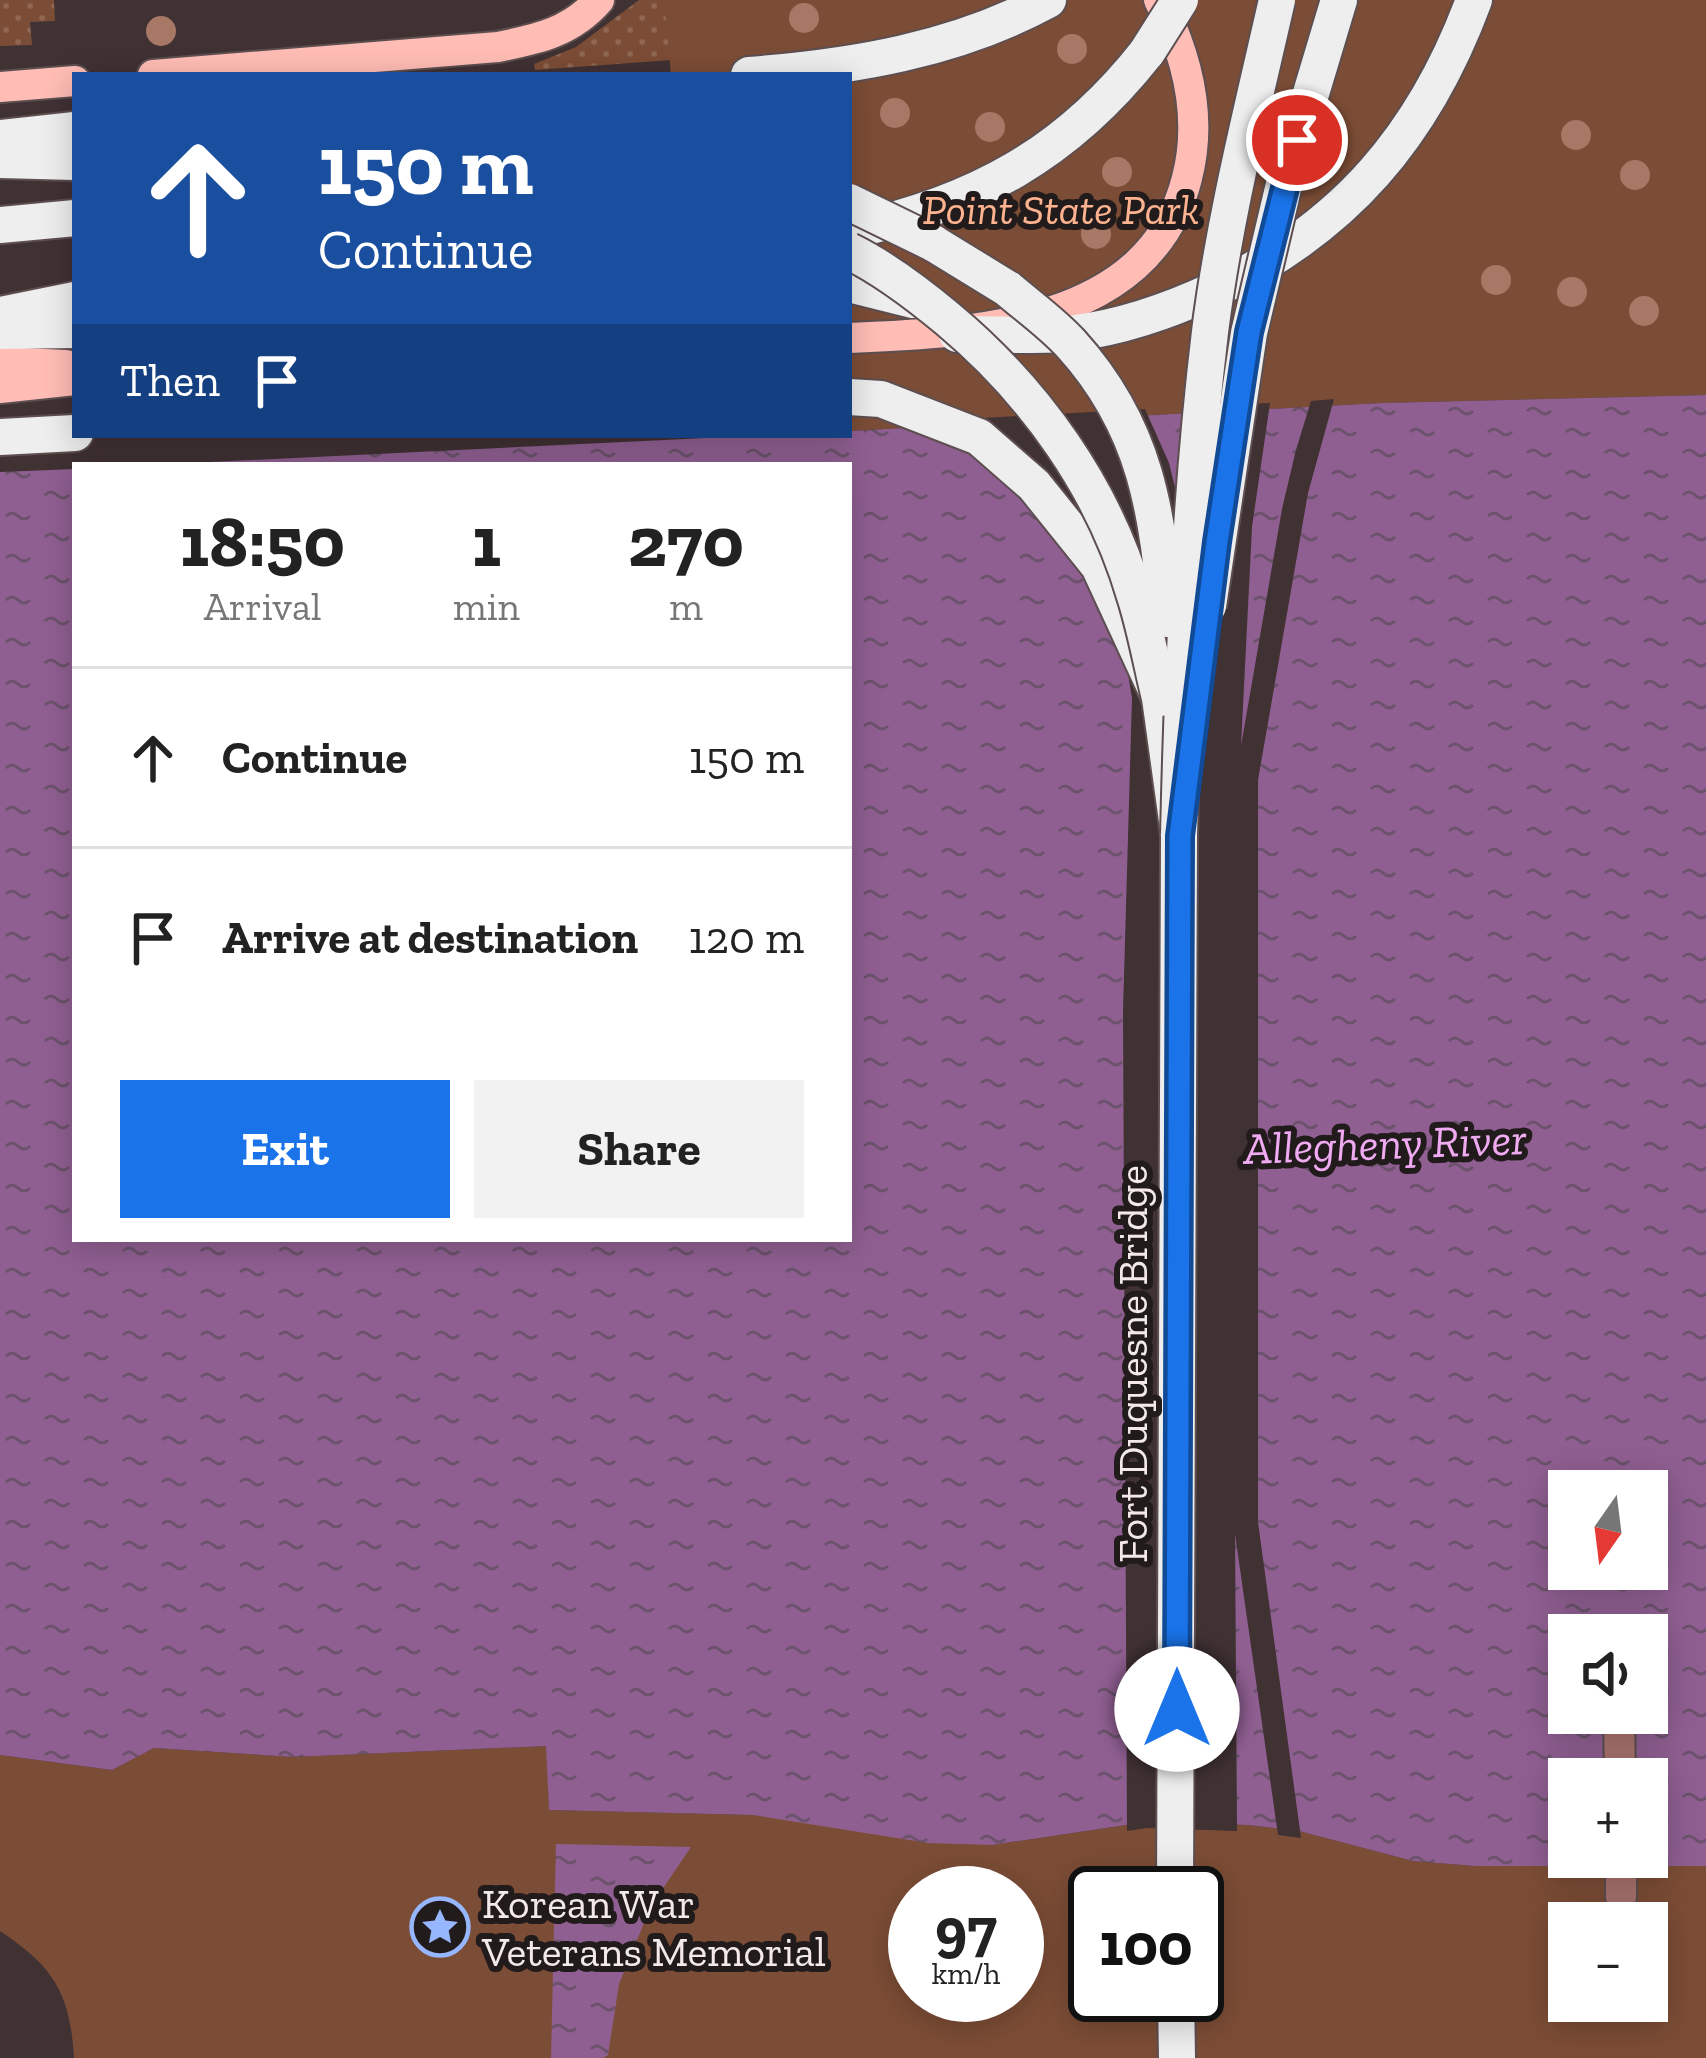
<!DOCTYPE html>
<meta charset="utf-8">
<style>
:root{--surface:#fff;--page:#f2f2f2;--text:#222;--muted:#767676;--line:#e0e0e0;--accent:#1a73e8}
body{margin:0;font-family:"Zilla Slab",serif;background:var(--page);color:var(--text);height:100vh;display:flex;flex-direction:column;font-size:45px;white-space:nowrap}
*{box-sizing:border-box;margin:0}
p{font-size:39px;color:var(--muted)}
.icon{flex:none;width:66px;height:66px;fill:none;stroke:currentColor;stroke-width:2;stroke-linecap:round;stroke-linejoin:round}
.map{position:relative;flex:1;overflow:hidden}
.details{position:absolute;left:72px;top:462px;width:780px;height:780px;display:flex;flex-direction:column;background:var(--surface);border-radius:0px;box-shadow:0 6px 30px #0003}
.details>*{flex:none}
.top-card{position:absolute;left:72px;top:72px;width:780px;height:366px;border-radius:0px;box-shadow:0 6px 30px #0003;background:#1a4fa0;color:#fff;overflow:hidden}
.needle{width:78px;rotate:194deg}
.buttons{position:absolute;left:1548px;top:1470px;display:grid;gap:24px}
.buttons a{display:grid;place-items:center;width:120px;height:120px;border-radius:0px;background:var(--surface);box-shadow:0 6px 30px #0003;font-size:60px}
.speed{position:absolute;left:888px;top:1866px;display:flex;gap:24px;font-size:60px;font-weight:700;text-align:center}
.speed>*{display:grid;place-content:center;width:156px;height:156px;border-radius:50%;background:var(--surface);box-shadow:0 6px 30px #0003;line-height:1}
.speed small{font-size:30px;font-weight:400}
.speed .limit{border:6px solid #111;border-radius:18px;background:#fff;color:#111}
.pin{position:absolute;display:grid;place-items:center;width:102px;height:102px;color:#fff;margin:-51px;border:6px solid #fff;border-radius:50%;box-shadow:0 3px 12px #0007}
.me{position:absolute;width:132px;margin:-66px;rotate:0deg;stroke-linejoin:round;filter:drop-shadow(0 0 9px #0008)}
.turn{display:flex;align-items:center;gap:42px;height:252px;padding:0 48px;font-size:54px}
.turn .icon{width:156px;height:156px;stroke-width:2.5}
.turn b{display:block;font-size:84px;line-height:102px}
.then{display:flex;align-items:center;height:114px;padding:0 48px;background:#0003;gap:24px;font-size:45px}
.eta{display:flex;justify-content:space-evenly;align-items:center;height:204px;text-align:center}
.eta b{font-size:72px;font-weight:700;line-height:84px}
.cta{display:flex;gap:24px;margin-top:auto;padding:24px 48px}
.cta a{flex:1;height:138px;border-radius:0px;background:var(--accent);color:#fff;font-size:48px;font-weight:700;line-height:138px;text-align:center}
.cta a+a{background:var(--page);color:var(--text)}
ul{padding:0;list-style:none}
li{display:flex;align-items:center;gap:36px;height:180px;padding:0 48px;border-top:3px solid var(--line)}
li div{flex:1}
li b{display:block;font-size:45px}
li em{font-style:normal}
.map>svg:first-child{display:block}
.grass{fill:url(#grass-dots)}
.park{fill:#7c4d36;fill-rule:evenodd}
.water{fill:url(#water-ripples);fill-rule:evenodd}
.pier{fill:#403133}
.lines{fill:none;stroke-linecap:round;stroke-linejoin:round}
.minor-casing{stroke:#5d4e50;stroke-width:34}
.major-casing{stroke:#5d4e50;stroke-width:34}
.highway-casing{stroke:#5d4e50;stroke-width:40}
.minor{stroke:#a8736d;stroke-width:30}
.major{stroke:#ffbdb5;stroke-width:30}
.highway{stroke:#eee;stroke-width:36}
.highway-bridge-casing{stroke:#5d4e50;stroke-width:40;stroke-linecap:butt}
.highway-bridge{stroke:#eee;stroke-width:36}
.tree{fill:#a87866}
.route-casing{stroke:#114b97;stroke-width:30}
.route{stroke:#1a73e8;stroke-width:21}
.labels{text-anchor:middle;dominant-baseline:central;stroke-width:12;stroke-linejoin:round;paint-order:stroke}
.park-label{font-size:42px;font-style:italic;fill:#fdb390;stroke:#221b1c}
.street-label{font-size:42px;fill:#f3e8ea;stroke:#221b1c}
.poi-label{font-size:42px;fill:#f3e8ea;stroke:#221b1c;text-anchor:start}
.water-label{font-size:45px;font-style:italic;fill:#efaaf1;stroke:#221b1c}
</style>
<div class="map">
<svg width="1706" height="2058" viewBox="0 0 1706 2058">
<defs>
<pattern id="grass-dots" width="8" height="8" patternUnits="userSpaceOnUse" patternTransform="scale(3)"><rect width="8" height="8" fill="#7c4d36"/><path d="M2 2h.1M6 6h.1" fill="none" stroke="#8f6753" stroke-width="1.8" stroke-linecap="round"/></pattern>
<pattern id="water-ripples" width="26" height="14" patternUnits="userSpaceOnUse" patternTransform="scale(3)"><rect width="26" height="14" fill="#8f5f91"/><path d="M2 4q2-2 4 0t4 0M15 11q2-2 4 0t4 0" fill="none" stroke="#6c526c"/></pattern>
</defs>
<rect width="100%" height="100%" fill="#403133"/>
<g class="grass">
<path d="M0 0H54L55 21 30 22 32 45 0 46Z"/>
<path d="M639 0H997L781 52 535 70 534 64 576 47Z"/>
</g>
<g class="park">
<path d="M664 0H1706V395L1382 403 849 431V75H671Z"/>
<path d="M547 1746 549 1810 753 1815 992 1845 1146 1822 1248 1825 1299 1831 1413 1861 1475 1866H1706V2058H74C70 1993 54 1967 0 1931V1755L112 1770 154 1748 293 1757ZM915 1893H1017V1995H915ZM1095 1893H1197V1995H1095ZM1569 1923H1647V2001H1569Z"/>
</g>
<g class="water">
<path d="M1706 395V1866H1475L1413 1861 1299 1831 1248 1825 1146 1822 992 1845 928 1843 753 1815 549 1810 546 1746 293 1757 154 1748 112 1770 0 1755V472L75 469V1239H849V465H149L767 435H849V431L1382 403ZM1569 1491H1647V1569H1569ZM1569 1635H1647V1713H1569ZM1569 1779H1647V1857H1569Z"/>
<path d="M556 1844 691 1847 651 1906 619 1984 608 2055 603 2058H551Z"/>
</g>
<path class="pier" d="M1334 399 1308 493 1258 780V1522L1301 1838 1278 1835 1235 1534 1237 1831 1147 1828 1127 1831 1123 1011 1132 698 1124 650 1060 527 972 452 892 423 1145 409 1169 463 1180 508 1184 509 1183 407 1270 403 1252 527 1241 746 1282 509 1296 450 1311 401Z"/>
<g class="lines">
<g class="minor-casing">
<g id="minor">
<path d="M1619 1713 1620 1779"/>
<path d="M1621 1857V1897"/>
</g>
</g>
<g class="major-casing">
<g id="major">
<path d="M153 75 498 47C538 39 571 32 599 0"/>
<path d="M0 87 75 81"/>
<path d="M849 338C974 333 1150 326 1187 178 1203 116 1187 55 1159 0"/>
<path d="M0 362 66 365"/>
<path d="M0 388 75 380"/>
</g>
</g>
<g class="highway-casing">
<g id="highway">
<path d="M749 75C852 67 956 50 1048 0"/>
<path d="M0 138 75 130"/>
<path d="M0 160 75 162"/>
<path d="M1285 180 1339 0"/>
<path d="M0 225 75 218"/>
<path d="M849 231C975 204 1067 154 1147 52"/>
<path d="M933 243 1008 289"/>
<path d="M849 284 913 300"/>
<path d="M0 315 75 300"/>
<path d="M1 331 75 330"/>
<path d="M957 334C995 333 1037 338 1075 333 1123 327 1171 310 1214 290 1345 228 1424 135 1474 0"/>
<path d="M849 397 881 399 979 437 1034 485 1099 566 1160 698 1179 835 1175 1893"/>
<path d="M0 437 75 433"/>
<path d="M1176 1995 1177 2058"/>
</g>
</g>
<use href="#minor" class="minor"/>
<use href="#major" class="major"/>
<use href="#highway" class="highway"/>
<g class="highway-bridge-casing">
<g id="highway-bridge">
<path d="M1147 52 1180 0"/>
<path d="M849 202 933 243"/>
<path d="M849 251C884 268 918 294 948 319 1035 392 1104 488 1136 599 1146 631 1152 665 1160 698"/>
<path d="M1008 289C1029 307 1053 324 1071 344 1147 428 1157 512 1167 619"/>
<path d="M1208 606 1249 333 1285 180"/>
<path d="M1179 835C1183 667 1190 499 1210 332 1224 220 1252 110 1277 0"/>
</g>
</g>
<use href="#highway-bridge" class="highway-bridge"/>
</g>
<g class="tree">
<circle cx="804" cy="18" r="15"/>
<circle cx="161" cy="31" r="15"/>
<circle cx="1072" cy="49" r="15"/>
<circle cx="895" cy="113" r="15"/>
<circle cx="990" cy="127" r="15"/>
<circle cx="1576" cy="135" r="15"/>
<circle cx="1117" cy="172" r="15"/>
<circle cx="1635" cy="175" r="15"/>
<circle cx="1096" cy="234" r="15"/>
<circle cx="1496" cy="280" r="15"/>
<circle cx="1572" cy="292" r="15"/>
<circle cx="1644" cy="311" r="15"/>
</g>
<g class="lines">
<g class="route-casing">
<path id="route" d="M1177 1709 1180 836 1217 542 1249 332 1297 140"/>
</g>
<use href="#route" class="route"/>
</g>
<defs>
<g id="sight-ring" transform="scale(3)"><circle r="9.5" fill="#221b1c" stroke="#96b6fd" stroke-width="1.5"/><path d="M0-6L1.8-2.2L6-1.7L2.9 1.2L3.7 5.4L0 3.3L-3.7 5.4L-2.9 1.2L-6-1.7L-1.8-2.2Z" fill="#96b6fd"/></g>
</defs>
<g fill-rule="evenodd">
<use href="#sight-ring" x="440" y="1927"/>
</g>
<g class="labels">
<g class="park-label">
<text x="1061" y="209">Point State Park</text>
</g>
<g class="street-label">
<text transform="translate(1132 1364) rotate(-90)">Fort Duquesne Bridge</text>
</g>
<g class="poi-label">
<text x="482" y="1903">Korean War<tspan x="482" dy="48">Veterans Memorial</tspan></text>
</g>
<g class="water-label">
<text transform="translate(1385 1144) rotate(-2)">Allegheny River</text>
</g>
</g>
</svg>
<div class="buttons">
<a><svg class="needle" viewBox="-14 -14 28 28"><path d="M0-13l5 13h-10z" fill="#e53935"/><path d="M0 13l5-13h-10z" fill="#767676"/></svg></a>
<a><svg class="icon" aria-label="sound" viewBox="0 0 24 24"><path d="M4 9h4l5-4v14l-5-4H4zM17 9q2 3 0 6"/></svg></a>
<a>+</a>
<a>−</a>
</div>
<div class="speed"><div>97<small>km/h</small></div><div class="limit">100</div></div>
<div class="pin" style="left:1297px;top:140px;background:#d93025"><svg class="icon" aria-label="arrive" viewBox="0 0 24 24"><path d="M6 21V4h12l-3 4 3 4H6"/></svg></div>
<svg class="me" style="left:1177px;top:1709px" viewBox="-20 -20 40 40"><circle r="19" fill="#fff"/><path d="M0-13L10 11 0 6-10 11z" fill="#1a73e8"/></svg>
<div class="top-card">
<div class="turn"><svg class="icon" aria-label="ahead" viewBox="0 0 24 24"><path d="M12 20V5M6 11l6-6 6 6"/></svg><div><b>150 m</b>Continue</div></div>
<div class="then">Then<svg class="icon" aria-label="arrive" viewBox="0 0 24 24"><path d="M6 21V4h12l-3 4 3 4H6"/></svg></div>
</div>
<section class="details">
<div class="eta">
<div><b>18:50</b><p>Arrival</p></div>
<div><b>1</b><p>min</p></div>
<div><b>270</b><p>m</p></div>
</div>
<ul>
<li><svg class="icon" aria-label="ahead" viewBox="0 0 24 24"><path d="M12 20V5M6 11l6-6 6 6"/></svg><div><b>Continue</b></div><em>150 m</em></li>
<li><svg class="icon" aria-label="arrive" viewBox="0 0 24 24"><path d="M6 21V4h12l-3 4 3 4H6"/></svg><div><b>Arrive at destination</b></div><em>120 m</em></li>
</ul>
<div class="cta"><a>Exit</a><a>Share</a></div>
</section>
</div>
